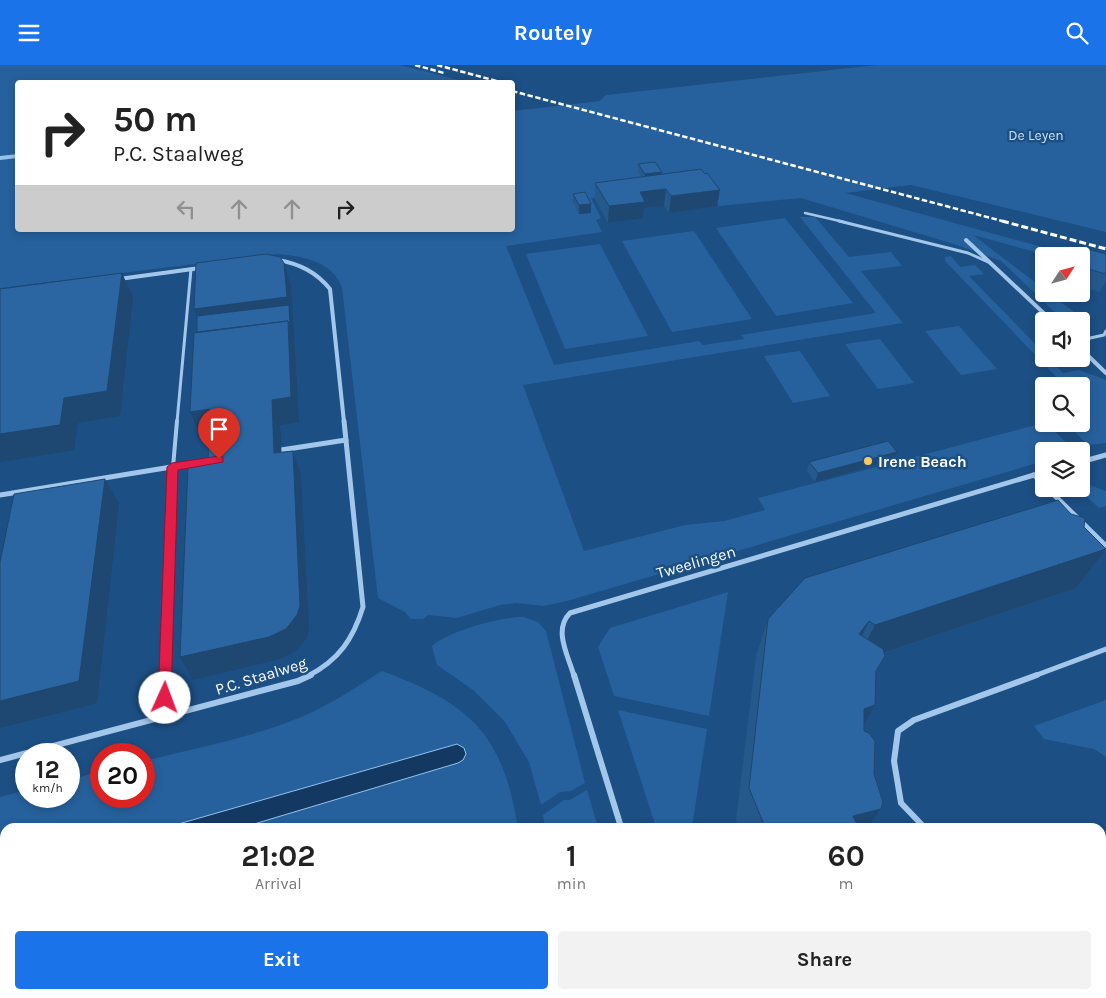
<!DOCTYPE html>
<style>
:root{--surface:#fff;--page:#f2f2f2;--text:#222;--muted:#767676;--accent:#1a73e8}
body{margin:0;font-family:Karla,sans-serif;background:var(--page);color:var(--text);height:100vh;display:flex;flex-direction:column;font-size:19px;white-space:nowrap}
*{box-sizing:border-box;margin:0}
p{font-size:16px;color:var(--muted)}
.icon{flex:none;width:28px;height:28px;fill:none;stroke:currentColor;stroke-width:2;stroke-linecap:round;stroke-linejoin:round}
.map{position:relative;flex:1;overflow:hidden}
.drawer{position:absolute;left:0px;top:758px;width:1106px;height:176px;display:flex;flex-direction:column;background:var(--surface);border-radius:15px 15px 0 0;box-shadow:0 2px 8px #0003}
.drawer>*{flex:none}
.top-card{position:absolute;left:15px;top:15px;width:500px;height:152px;border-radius:5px;box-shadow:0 2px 8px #0003;background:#fff;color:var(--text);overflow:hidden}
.needle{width:32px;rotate:54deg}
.tools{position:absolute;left:1035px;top:182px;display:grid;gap:10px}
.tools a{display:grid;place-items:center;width:55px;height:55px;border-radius:5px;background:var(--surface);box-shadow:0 2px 8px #0003;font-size:25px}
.speed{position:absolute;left:15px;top:678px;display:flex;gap:10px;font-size:25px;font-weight:700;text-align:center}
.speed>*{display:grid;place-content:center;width:65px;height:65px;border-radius:50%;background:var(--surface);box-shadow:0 2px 8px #0003;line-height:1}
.speed small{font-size:12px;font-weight:400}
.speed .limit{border:8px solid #d22;background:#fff;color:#111}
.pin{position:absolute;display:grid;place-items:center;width:42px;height:42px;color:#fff;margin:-51px -21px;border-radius:50% 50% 50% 0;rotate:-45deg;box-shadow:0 0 5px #0007}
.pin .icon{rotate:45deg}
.me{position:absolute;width:55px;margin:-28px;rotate:2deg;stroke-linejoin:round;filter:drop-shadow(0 0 4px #0008)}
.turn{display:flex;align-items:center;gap:18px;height:105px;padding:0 15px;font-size:22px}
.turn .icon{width:65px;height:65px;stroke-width:2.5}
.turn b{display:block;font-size:35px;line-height:42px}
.lanes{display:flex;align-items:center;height:48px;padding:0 15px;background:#0003;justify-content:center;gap:25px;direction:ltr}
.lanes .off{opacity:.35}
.eta{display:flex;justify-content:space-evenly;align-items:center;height:85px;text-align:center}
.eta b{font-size:30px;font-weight:700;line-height:35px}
.button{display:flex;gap:10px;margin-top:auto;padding:10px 15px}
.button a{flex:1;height:58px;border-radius:5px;background:var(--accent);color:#fff;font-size:20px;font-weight:700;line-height:58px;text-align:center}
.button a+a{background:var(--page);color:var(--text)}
header{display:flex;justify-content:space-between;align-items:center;height:65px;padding:0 15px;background:var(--accent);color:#fff;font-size:22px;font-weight:700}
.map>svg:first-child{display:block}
.green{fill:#26619d}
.water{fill:#133963;stroke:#96c3ec}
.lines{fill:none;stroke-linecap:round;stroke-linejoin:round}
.stream{fill:#96c3ec;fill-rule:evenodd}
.lane-far3{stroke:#a3c7eb;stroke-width:2.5}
.lane-far2{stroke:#a3c7eb;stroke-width:3}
.lane-far1{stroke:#a3c7eb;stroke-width:4}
.lane{stroke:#a3c7eb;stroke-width:5}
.street-far2{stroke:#a3c7eb;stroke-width:4}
.street-far1{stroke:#a3c7eb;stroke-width:5}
.street{stroke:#a3c7eb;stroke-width:6}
.rail-far1{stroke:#fff;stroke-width:2.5;stroke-dasharray:5.5 2.5;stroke-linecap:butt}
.rail{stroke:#fff;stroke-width:3;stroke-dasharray:7 3;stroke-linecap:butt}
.wall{fill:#25588b}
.shaded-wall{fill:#1e4771}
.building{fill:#2b66a2;stroke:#1e4771}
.route{fill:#e11d48;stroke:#92132f}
.poi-dot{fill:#fbc761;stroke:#1c4f84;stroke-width:2}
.labels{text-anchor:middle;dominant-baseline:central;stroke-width:5;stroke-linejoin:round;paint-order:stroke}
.far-park-label{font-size:14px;fill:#c8e0f8;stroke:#1c4f84}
.poi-label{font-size:16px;font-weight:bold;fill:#fff;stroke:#1c4f84;text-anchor:start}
.street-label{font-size:16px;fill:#fff;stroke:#1c4f84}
</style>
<header><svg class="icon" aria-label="menu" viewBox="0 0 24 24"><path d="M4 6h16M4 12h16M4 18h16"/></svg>Routely<svg class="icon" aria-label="search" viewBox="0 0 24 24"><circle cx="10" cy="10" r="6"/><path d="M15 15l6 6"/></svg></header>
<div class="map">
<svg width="1106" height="933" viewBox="0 0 1106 933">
<rect width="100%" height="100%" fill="#1c4f84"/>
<g class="green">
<path d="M0 0H400L466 17 18 18V165H512L513 46 600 36 606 30 876 0H1106V167L911 120 845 128 1075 191H1050L973 170 1044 224V229H1050L1085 255 1064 256 1001 196 957 180 801 133 719 141 703 119 591 133 601 153 596 155 602 167 506 181 554 300 699 276 703 280 744 274 741 270 876 248 800 152H815L849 192 891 187 902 201 861 206 903 258 523 320 584 486 685 460 724 456 765 445 758 433 1044 358 1048 359 1074 386H1044V396L567 536 544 541 516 538 500 540 457 553 428 550 423 554H411L405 547 378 533 342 223C333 196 302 191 277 189L0 223Z"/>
<path d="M785 153 853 238 776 251 716 163Z"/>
<path d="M694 166 752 254 672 267 622 176Z"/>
<path d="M600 179 648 271 565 284 526 189Z"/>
<path d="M951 191 960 202 975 200 984 209 969 211 1044 288V294H1049L1063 308 1079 305 1106 315V378L1088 380 1067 359H1081V321H1065L945 196V192Z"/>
<path d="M959 261 997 304 961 310 925 266Z"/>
<path d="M880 274 914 318 878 324 845 279Z"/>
<path d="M800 286 830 331 793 338 764 291Z"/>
<path d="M1084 418 1106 426V441L1099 443 1078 424H1081V419Z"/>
<path d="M728 527 709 651 614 631 598 582 610 563Z"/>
<path d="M523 552 538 557 546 566 585 718 571 726 560 727 541 740 529 697 505 657 473 625 437 600 432 581C449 566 501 552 523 552Z"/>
<path d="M382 606C466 637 502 666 517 758L510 762H244L458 698 457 679 168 762H5V813L0 815V732L26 725V731H69V715L101 706V731H144V696C195 683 250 673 299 653 328 641 355 623 382 606Z"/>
<path d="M1106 635V692L1094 684 1044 674 1034 661Z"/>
<path d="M618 645 707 664 692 762H656Z"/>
<path d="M587 725 598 762H545L543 750 564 735H570Z"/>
<path d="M5 836V929H123L121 933H0V838Z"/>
<path d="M133 929H546V933H131Z"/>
<path d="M574 929H645L647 933H575Z"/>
<path d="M709 929H784L788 933H711Z"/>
</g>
<path class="water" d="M457 679 464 683 466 689 463 695 458 698 244 762H168Z"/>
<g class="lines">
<path class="stream" d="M18 89V93L0 95V91Z"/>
<path class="lane-far3" d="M805 148 844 157"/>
<g class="lane-far2">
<path d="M839 156 968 188 988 197"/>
<path d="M1081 275 1104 270 1106 266"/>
<path d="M177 357 191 204"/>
</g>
<path class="lane-far1" d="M165 611 173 402 177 356"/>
<path class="lane" d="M164 651 165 610"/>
<g class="street-far2">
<path d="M966 175 1052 256"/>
<path d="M278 195C300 199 316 207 330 224L344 357"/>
<path d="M119 214 200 203"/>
<path d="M1081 284 1106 308"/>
</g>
<g class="street-far1">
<path d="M281 385 346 375"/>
<path d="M1081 397 1106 390"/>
<path d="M1034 410 1044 408"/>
<path d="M1048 424 1106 481"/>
<path d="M0 430 214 395"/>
<path d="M308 611C339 595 353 574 363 542L344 356"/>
<path d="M574 611C568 590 553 565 570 548L1034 410 1044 420"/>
<path d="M1034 611 1106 584"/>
</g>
<g class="street">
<path d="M574 610 621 762"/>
<path d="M0 695 298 616 311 610"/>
<path d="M924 762 901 738 894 696 898 666 914 655 1037 610"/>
<path d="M1101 914 1106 918"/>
<path d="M671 929 672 933"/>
</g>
<g class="rail-far1">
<path d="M415 0 444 8"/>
<path d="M437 0 504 18"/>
<path d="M512 26 1006 157"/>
</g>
<path class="rail" d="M1002 156 1106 184"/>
</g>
<g class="wall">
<path d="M638 99 662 107 661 109 717 141 669 148 664 141 644 143 643 153 608 158 595 134V118L641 112 638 107Z"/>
<path d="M573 129 591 148 579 149 573 137Z"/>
<path d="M1075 181 1106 189V216L1100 227 1081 222V191H1069Z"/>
<path d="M893 395 815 417 807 406 809 397Z"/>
<path d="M1084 462 1106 484 1076 523 884 588 876 606 875 640 864 658 867 762H739L736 755 756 591 768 554Z"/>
<path d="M867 929H1049L1054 933H871Z"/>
</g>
<g class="shaded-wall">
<path d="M662 107 661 115 644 117 645 109Z"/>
<path d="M666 124 664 141 644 143 643 153 608 158 609 141 640 127Z"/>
<path d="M720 125 717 141 669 148 671 131Z"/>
<path d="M591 139V148L579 149V140Z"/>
<path d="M284 198 291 222 299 357 280 360 283 413 204 269 194 244Z"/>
<path d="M122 208 133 232 120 351 78 358 74 385 0 397V369L64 333Z"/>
<path d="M210 344 220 369 201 372 190 347Z"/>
<path d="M293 386 301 410 309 564 307 573 296 586 280 594 193 615 180 592Z"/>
<path d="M897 387 893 395 815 417 818 408Z"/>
<path d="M105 414 119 439 97 638 0 663V636Z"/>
<path d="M1106 484 1076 523 856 597 875 560Z"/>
<path d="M869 556 851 594 859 569Z"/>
<path d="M875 640 855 675 864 644Z"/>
<path d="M881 744 867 762H845L853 751Z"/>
</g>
<g class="building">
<path d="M655 97 662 107 645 109 638 99Z"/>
<path d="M701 104 705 109 707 108 720 125 671 131 666 124 640 127 645 137 609 141 595 118Z"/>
<path d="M585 127 591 139 579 140 573 129Z"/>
<path d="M1075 181 1106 189V209L1081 202V191H1071Z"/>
<path d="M266 189 280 192 284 198 287 232 194 244 196 198Z"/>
<path d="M122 208 107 326 64 333 60 360 0 369V224Z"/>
<path d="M289 240 290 263 288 256 197 267V251Z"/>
<path d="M288 256 291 332 272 335 274 388 293 386 300 541 297 550 286 564 269 572 180 592 188 402 208 398 210 344 190 347 194 268Z"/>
<path d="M888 376 897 387 818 408 809 397Z"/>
<path d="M105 414 79 616 0 636V497L14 429Z"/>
<path d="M1058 435 1071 449 1085 453 1084 462 1106 484 875 560 869 556 859 569 883 584 885 591 876 606 875 640 864 644V666L869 668 875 676 874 709 883 737 881 744 853 751 858 762H765L749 723 768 554 805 513Z"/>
<path d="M915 929H1049L1054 933H920Z"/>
</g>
<path class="route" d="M219 391 223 392V397L178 405 171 633 169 637 165 639 160 637 158 633 167 402 172 398Z"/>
<circle class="poi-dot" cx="868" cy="396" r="5"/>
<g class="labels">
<g class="far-park-label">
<text x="1036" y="70">De Leyen</text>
</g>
<g class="poi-label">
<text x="878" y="396">Irene Beach</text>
</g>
<g class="street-label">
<text transform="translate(696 497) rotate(-16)">Tweelingen</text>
<text transform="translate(261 611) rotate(-17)">P.C. Staalweg</text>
</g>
</g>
</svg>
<div class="tools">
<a><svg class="needle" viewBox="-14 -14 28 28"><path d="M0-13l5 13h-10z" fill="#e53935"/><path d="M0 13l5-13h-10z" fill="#767676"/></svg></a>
<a><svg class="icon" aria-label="sound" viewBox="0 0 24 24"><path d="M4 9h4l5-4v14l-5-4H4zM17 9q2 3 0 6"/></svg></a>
<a><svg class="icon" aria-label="search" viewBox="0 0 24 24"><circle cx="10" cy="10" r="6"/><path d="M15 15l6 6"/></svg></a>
<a><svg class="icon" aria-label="layers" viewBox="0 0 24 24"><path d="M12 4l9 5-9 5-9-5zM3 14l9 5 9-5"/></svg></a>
</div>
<div class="speed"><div>12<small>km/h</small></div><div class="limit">20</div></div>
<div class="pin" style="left:219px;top:394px;background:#d93025"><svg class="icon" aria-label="arrive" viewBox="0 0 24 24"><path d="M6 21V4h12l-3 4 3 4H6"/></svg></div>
<svg class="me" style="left:165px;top:633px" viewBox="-20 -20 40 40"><circle r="19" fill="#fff"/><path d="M0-13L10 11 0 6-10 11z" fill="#e11d48"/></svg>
<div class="top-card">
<div class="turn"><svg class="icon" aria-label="right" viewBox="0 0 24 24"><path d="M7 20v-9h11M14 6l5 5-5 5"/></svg><div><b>50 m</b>P.C. Staalweg</div></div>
<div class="lanes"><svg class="icon off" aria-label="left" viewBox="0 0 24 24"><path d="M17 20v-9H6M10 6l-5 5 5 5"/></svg><svg class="icon off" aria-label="ahead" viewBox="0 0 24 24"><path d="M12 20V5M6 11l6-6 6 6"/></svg><svg class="icon off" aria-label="ahead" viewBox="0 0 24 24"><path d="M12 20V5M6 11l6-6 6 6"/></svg><svg class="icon" aria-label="right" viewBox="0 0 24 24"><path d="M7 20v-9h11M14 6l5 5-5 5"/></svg></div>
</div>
<section class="drawer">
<div class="eta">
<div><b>21:02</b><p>Arrival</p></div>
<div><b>1</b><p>min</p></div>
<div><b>60</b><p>m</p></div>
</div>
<div class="button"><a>Exit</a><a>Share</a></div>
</section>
</div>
